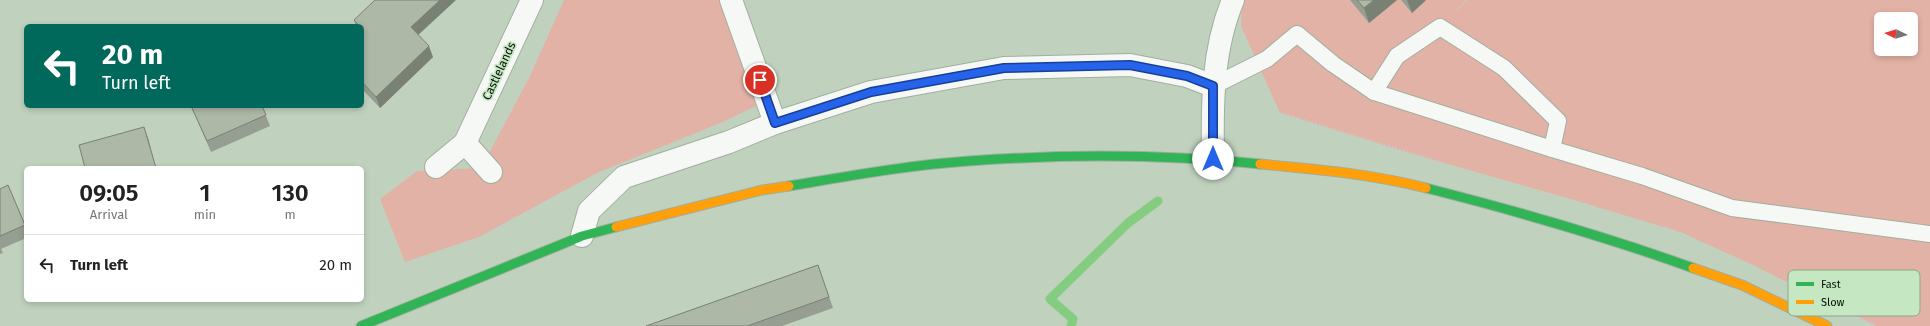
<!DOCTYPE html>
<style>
:root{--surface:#fff;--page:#f2f2f2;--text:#222;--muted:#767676;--line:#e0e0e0}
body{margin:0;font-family:"Fira Sans",sans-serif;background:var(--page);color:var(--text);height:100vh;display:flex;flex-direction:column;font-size:15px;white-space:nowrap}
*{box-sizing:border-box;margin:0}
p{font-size:13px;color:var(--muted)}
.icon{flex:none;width:22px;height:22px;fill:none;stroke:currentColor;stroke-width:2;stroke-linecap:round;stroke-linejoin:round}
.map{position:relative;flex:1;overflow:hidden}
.drawer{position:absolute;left:24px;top:166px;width:340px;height:136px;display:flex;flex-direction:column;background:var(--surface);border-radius:6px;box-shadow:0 2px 6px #0003}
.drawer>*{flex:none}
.top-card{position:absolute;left:24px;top:24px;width:340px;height:84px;border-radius:6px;box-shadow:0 2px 6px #0003;background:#00695c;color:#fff;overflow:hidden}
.needle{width:26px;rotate:275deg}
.tools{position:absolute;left:1874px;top:12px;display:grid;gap:8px}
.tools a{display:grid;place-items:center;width:44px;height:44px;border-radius:6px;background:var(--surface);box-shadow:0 2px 6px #0003;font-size:20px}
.pin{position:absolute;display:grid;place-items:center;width:34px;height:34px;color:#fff;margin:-17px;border:2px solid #fff;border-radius:50%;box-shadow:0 1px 4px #0007}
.me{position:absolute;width:44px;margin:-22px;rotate:0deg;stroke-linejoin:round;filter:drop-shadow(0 0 3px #0008)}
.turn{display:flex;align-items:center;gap:14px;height:84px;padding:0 12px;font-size:18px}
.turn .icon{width:52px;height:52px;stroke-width:2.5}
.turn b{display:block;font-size:28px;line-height:34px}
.eta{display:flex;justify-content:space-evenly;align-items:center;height:68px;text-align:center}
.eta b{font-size:24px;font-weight:600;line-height:28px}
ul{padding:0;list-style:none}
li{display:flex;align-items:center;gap:12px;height:60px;padding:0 12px;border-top:1px solid var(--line)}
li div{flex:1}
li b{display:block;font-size:15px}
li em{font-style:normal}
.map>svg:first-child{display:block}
.green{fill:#e3b2a6;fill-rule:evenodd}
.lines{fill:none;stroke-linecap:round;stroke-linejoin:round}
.stream{stroke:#84cd80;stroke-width:9}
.lane-casing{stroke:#a0af9f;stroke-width:18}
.street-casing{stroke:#a0af9f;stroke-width:24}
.fast-casing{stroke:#a0af9f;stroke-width:11}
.slow-casing{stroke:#a0af9f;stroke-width:11}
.path{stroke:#c8cec8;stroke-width:2.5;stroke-dasharray:1 3;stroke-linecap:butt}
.lane{stroke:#f6f8f5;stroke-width:16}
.street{stroke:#f6f8f5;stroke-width:22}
.fast{stroke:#30b455;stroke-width:9}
.slow{stroke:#ff9f0a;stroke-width:9}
.wall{fill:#959e90}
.shaded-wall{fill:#798175}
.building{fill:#adb8a7;stroke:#798175}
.route-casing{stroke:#184099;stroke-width:10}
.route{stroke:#2563eb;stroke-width:7}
.labels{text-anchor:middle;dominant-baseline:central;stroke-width:3.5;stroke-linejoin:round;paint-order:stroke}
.street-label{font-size:12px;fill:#071307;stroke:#c5e7c2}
.key{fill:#c5e7c2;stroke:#8ca78a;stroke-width:1}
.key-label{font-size:11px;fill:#071307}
</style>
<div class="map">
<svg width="1930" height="326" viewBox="0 0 1930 326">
<rect width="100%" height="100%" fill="#c0d2be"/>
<g class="green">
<path d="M564 0H722L762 103 723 122 597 173 479 237 405 262 380 199 417 171 481 168 529 78Z"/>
<path d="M1244 0H1930V326H1876L1753 265 1680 232 1564 197 1409 153 1280 113 1241 26 1242 2ZM1881 19H1911V49H1881Z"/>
</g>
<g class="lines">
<path class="stream" d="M1071 326 1073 319 1050 299 1128 223 1158 201"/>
<g class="lane-casing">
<g id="lane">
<path d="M1213 86 1267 59 1297 34 1333 64 1374 92 1552 149 1642 176 1732 208 1930 234"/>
<path d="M1374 92 1397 56 1440 27 1504 68 1558 121 1552 149"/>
</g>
</g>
<g class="street-casing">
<g id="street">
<path d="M731 0 775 123"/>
<path d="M465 143 491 172"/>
<path d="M1213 159C1212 106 1212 50 1233 0"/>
<path d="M436 167 465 143 532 0"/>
<path d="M582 236 589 211 624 177 729 142 775 123 871 92 1004 68 1130 65 1187 76 1213 86"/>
</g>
</g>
<g class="fast-casing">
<g id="fast">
<path d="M789 186C849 176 909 165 969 161 1066 154 1163 154 1260 164"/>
<path d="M1426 188C1517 211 1604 236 1693 268"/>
<path d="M361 326 582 236 616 227"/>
</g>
</g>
<g class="slow-casing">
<g id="slow">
<path d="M1260 164C1315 169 1372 174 1426 188"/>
<path d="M616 227 762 190 789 186"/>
<path d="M1693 268 1742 285 1827 326"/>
</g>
</g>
<g class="path">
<path d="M1457 10 1467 0"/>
<path d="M1239 100 1443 163"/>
<path d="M1665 227 1688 236"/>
<path d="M1851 314 1876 326"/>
<path d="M444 323 570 286 774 234 1094 188 1265 202 1355 207 1459 232 1588 267 1695 303 1741 326"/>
</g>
<use href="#lane" class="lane"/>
<use href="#street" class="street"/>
<use href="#fast" class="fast"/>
<use href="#slow" class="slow"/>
</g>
<g class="wall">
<path d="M1350 0H1397L1369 23Z"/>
<path d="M1401 0H1426L1412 13Z"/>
<path d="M354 20 418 34 433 57 380 108 362 89V26H356Z"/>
<path d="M191 106H262L270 126 211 152Z"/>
<path d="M8 185 26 227V238L1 249 3 253 0 254V189Z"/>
<path d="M818 265 833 308 782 326H646Z"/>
</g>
<g class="shaded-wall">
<path d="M440 0H456L415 38 411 27Z"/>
<path d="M1374 0H1397L1369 23 1364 8Z"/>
<path d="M1407 0H1426L1412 13Z"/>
<path d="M429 46 433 57 380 108 376 97Z"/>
<path d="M144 127 148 138 156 168Z"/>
</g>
<g class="building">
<path d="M375 0H440L411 27 429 46 376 97 362 82V26H359L354 20Z"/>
<path d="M1357 0H1374L1364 8Z"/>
<path d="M191 106H262L266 115 207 141Z"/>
<path d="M144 127 156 168H85L79 145Z"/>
<path d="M8 185 25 225 0 236V189Z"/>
<path d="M818 265 829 297 747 326H646Z"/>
</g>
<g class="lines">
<g class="route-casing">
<path id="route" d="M760 80 775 123 871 92 1004 68 1130 65 1187 76 1213 86V159"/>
</g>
<use href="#route" class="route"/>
</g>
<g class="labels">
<g class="street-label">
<text transform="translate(499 71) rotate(-65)">Castlelands</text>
</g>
</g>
<rect x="1788" y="270" width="132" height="46" rx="6" class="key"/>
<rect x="1796" y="282" width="18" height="4" fill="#30b455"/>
<rect x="1796" y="300" width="18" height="4" fill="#ff9f0a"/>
<g class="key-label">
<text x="1821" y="288">Fast</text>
<text x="1821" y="306">Slow</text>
</g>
</svg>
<div class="tools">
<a><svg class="needle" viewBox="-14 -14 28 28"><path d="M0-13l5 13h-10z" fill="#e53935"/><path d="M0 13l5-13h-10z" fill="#767676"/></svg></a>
</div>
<div class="pin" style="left:760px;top:80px;background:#d93025"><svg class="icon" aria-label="arrive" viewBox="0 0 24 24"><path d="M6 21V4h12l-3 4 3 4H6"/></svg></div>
<svg class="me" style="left:1213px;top:159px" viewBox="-20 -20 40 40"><circle r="19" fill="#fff"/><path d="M0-13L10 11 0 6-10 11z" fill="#2563eb"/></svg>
<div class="top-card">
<div class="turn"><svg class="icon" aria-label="left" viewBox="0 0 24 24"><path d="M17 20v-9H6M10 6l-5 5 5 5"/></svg><div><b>20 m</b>Turn left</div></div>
</div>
<section class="drawer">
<div class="eta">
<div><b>09:05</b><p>Arrival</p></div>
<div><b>1</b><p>min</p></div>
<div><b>130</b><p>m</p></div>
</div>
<ul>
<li><svg class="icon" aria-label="left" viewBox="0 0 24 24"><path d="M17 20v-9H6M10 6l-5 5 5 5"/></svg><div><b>Turn left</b></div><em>20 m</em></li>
</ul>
</section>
</div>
